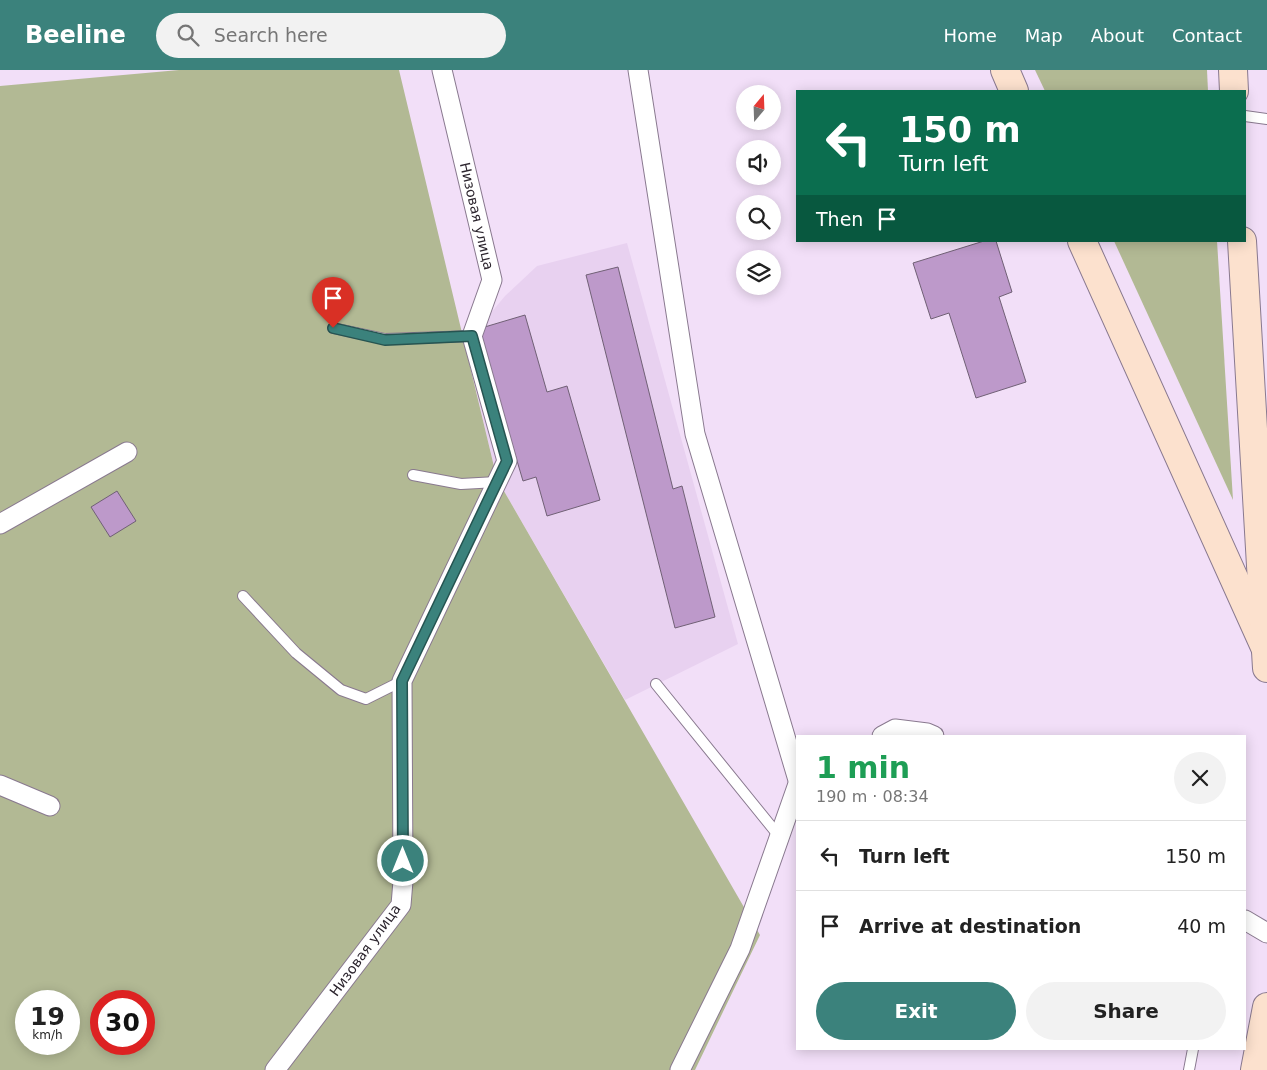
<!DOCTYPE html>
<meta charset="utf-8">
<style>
:root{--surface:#fff;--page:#f2f2f2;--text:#222;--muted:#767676;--line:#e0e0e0;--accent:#3b827c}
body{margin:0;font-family:"DejaVu Sans",sans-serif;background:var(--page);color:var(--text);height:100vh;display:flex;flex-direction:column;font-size:19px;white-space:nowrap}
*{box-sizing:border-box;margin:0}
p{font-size:16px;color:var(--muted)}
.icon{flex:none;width:28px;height:28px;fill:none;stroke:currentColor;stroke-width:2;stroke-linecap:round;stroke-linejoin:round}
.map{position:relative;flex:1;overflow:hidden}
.details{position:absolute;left:796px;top:665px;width:450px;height:315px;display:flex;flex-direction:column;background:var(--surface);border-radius:0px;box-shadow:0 2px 12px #0003}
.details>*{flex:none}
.hud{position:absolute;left:796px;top:20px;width:450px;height:152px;border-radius:0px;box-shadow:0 2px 12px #0003;background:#0b6e4f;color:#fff;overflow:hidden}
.needle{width:32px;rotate:19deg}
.controls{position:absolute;left:736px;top:15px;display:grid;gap:10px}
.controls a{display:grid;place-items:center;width:45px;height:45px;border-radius:50%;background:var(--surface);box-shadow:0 2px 12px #0003;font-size:25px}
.speed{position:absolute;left:15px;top:920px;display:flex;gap:10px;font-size:25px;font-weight:700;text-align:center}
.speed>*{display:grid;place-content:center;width:65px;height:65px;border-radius:50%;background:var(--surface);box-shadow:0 2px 12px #0003;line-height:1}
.speed small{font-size:12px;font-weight:400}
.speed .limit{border:8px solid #d22;background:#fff;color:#111}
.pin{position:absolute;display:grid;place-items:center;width:42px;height:42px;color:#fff;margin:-51px -21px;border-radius:50% 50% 50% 0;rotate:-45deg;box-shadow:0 0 5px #0007}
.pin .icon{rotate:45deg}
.me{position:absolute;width:55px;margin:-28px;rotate:0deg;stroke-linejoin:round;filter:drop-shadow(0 0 4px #0008)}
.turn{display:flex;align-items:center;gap:18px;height:105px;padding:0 20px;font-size:22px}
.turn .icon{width:65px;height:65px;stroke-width:2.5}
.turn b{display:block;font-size:35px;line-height:42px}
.then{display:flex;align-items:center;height:48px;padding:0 20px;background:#0003;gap:10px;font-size:19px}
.round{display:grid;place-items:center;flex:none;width:52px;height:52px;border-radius:26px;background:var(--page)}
.overview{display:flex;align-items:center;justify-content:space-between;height:85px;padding:0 20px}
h1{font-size:30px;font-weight:600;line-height:38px;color:#1e9e55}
.cta{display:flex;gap:10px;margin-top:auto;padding:10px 20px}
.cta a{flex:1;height:58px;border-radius:30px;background:var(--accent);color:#fff;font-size:20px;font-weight:600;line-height:58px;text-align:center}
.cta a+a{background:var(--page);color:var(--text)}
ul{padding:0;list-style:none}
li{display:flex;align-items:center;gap:15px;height:70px;padding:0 20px;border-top:1px solid var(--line)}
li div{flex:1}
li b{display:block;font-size:19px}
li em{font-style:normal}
header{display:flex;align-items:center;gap:30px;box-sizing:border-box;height:70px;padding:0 25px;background:var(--accent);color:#fff}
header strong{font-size:24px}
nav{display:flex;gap:28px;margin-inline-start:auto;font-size:18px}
.search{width:350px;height:45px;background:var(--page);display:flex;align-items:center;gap:12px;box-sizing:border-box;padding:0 18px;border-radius:28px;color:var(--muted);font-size:19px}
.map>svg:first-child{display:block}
.built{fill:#e8d1f0}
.green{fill:#b2b994;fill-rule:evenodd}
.building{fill:#bd99ca;stroke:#706075}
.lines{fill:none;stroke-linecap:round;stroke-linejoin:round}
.lane-casing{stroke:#89798f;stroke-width:12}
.street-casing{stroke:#89798f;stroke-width:21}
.secondary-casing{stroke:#89798f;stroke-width:30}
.lane{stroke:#fff;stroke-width:10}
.street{stroke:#fff;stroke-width:19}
.secondary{stroke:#fce1ce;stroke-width:28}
.route-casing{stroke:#265451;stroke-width:12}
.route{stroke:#3b827c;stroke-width:9}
.labels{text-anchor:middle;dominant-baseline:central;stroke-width:4;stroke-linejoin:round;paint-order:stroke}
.street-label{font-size:14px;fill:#2c252e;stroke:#fff}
</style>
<header>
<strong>Beeline</strong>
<div class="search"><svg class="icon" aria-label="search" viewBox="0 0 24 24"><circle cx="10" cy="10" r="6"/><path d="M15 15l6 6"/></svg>Search here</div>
<nav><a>Home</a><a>Map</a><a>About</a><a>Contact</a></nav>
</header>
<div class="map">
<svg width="1267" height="1000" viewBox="0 0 1267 1000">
<rect width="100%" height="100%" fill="#f2dff8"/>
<path class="built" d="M627 173 738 574 625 630 497 409 465 274 505 226 537 196Z"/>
<g class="green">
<path d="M179 0H399L497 409 760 865 695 1000H0V16ZM26 931H69V974H26ZM101 931H144V974H101Z"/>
<path d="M1035 0H1207L1208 21H1045Z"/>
<path d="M1114 171H1217L1233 430Z"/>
</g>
<g class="building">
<path d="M984 171H996L1012 222 999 227 1026 312 976 328 949 243 931 249 913 193Z"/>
<path d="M618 197 673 419 682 416 715 547 675 558 586 205Z"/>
<path d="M525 245 547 322 567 316 600 430 547 446 536 407 523 411 478 259Z"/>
<path d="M117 421 136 451 110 467 91 437Z"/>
</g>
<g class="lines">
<g class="lane-casing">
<g id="lane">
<path d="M1245 46 1267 49"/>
<path d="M333 258 385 269 472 266"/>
<path d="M413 405 461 414 497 412"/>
<path d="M243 526 296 583 341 620 366 629 402 611"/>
<path d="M656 614 779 766"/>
<path d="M1189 1000 1193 979"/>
</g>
</g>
<g class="street-casing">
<g id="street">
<path d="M638 0 695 364 798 710"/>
<path d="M0 454 127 382"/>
<path d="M882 666 895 659 927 663 934 666"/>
<path d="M0 715 50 736"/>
<path d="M1245 850 1267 863"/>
<path d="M275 1000 401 835 403 811 402 611 507 391 472 266 492 210 442 0"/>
<path d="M680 1000 740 879 798 714"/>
</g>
</g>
<g class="secondary-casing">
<g id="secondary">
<path d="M1005 0 1014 21"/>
<path d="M1233 0 1234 21"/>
<path d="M1082 171 1265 577"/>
<path d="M1242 171 1267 598"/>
<path d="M1255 1000 1267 937"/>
</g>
</g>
<use href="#lane" class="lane"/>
<use href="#street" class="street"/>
<use href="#secondary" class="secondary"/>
</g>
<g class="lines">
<g class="route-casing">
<path id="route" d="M333 258 385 270 472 266 507 391 402 611 403 791"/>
</g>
<use href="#route" class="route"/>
</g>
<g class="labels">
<g class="street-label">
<text transform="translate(477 146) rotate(77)">Низовая улица</text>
<text transform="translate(365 880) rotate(-54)">Низовая улица</text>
</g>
</g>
</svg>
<div class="controls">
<a><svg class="needle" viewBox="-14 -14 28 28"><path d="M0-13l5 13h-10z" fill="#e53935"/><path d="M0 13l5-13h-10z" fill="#767676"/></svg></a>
<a><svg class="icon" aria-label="sound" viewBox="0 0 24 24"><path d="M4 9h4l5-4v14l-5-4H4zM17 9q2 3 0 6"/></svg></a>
<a><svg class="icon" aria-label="search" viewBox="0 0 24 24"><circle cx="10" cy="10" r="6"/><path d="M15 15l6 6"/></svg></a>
<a><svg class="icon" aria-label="layers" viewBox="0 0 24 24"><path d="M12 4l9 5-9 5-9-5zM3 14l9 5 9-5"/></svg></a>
</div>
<div class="speed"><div>19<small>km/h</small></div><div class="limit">30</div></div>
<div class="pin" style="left:333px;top:258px;background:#d93025"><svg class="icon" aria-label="arrive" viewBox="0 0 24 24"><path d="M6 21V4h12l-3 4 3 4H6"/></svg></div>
<svg class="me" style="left:403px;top:791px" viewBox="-20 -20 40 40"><circle r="17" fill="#3b827c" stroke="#fff" stroke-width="3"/><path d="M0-11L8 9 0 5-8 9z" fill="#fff"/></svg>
<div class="hud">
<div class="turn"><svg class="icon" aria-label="left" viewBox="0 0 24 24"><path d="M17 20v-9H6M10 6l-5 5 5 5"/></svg><div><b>150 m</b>Turn left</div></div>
<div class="then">Then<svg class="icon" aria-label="arrive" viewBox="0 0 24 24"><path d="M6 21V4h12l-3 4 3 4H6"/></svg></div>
</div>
<section class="details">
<div class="overview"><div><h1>1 min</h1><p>190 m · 08:34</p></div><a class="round"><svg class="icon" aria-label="close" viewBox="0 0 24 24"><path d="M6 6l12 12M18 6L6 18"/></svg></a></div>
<ul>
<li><svg class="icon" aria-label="left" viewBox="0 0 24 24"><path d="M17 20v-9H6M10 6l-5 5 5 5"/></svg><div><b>Turn left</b></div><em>150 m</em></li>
<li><svg class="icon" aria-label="arrive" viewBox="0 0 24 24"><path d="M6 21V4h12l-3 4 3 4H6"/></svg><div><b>Arrive at destination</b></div><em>40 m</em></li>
</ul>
<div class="cta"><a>Exit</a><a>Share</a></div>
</section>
</div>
